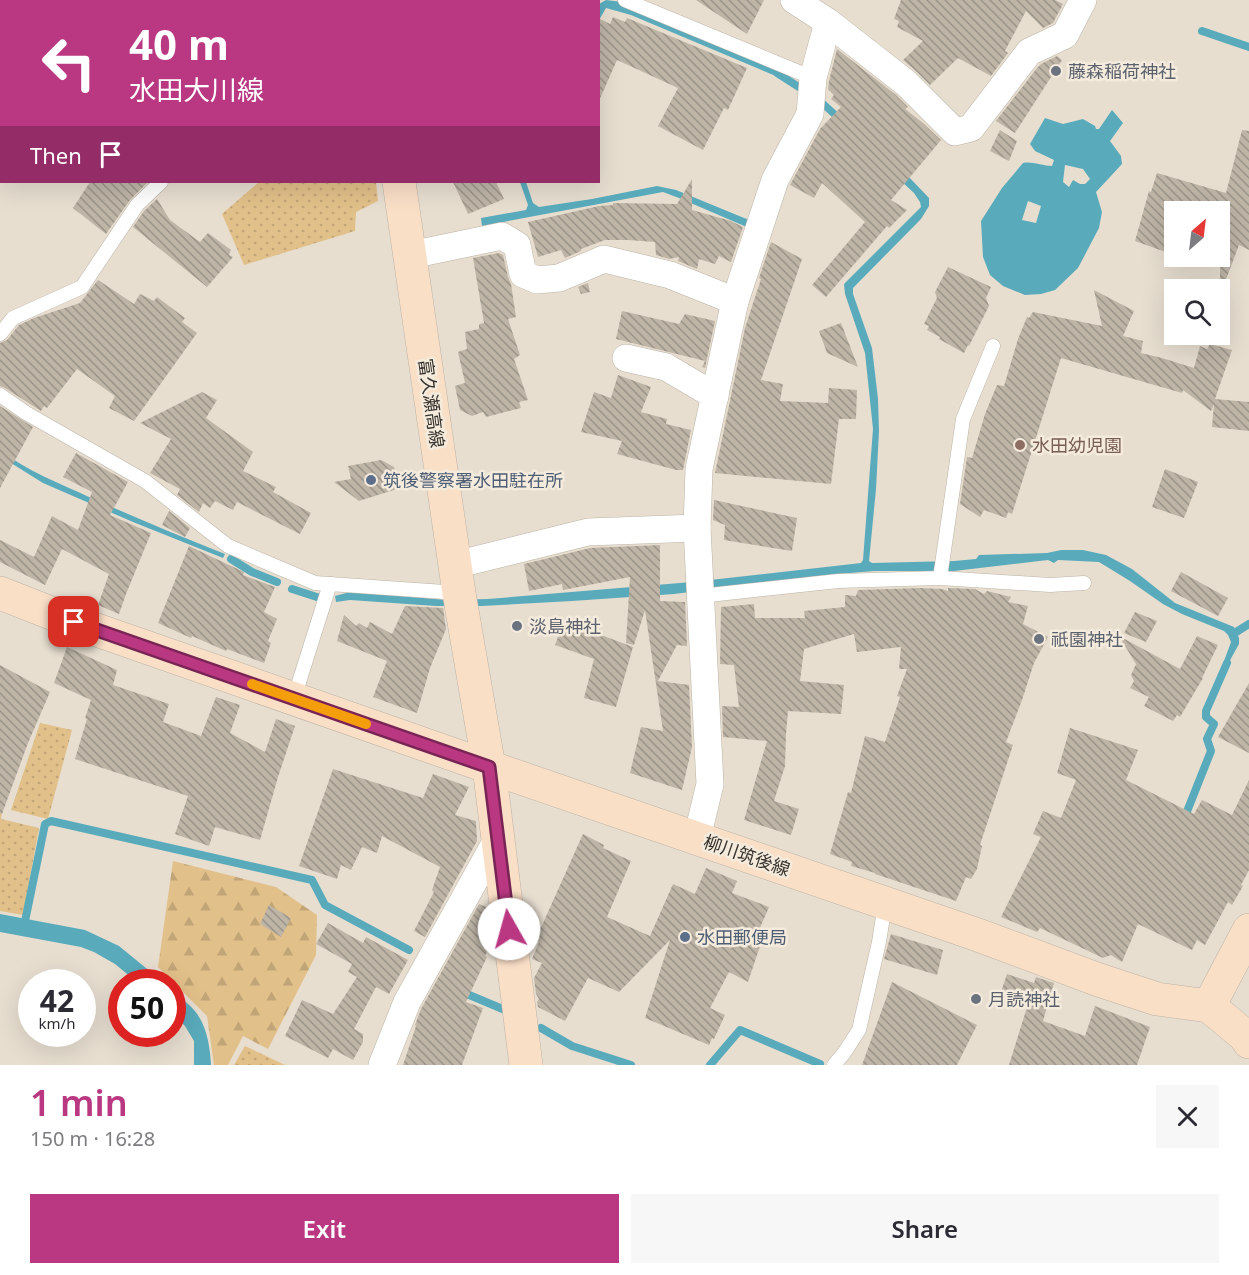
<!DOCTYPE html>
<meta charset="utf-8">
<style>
:root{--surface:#fff;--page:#f7f7f7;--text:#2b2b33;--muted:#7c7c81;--accent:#b93881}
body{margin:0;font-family:"Noto Sans","Noto Sans JP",sans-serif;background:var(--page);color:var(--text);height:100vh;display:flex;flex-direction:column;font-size:22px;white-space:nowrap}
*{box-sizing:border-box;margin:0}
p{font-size:20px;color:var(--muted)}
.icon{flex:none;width:33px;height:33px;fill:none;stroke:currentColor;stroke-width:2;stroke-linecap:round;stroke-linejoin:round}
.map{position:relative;height:1065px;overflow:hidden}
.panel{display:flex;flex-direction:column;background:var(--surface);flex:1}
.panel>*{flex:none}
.hud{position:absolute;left:0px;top:0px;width:600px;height:183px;box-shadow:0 6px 24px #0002;background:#b93881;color:#fff;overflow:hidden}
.needle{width:39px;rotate:28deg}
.tools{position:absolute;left:1164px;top:201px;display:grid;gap:12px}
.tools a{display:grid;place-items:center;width:66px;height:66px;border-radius:0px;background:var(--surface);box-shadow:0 6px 24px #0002;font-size:30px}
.speed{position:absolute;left:18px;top:969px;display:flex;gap:12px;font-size:30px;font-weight:700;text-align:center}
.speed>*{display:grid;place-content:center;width:78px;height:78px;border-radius:50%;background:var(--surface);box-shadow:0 6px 24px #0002;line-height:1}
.speed small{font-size:15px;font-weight:400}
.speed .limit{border:9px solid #d22;background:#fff;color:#111}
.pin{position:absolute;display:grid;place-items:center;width:51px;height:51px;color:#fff;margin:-26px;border-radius:12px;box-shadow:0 3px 9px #0006}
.me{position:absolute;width:66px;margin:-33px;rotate:353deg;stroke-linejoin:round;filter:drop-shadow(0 0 4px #0008)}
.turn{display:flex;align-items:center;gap:21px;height:126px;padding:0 30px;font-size:27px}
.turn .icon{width:78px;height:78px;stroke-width:2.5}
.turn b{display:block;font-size:42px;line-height:51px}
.then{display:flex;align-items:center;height:57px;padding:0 30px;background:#0003;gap:12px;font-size:22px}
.round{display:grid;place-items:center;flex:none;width:63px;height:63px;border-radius:0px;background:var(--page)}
.headline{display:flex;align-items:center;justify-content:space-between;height:102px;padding:0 30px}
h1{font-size:36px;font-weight:600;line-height:45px;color:var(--accent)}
.button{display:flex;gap:12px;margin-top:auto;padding:12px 30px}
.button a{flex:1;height:69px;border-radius:0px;background:var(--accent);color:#fff;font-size:24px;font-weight:600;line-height:69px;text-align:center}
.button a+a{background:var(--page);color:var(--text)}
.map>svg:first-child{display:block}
.green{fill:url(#green-dots)}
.forest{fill:url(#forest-firs)}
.water{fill:#59abbc;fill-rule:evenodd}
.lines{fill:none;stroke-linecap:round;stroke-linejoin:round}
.stream{stroke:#59abbc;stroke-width:8}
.building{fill:url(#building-back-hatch)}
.service-casing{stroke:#bcb3a6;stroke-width:15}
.minor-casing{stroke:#bcb3a6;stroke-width:28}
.secondary-casing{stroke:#bcb3a6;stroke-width:34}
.service{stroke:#fff;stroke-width:14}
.minor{stroke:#fff;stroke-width:27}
.secondary{stroke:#fadfc7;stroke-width:33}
.route-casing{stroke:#782454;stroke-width:15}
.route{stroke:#b93881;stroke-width:10}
.slow{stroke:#f59e0b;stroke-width:10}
.worship-dot{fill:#6b7280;stroke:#f4ebdd;stroke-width:2}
.education-dot{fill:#8d6e63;stroke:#f4ebdd;stroke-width:2}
.service-dot{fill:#5c6f8a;stroke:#f4ebdd;stroke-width:2}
.labels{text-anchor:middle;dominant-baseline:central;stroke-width:5;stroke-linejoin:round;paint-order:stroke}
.worship-label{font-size:18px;fill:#5b616d;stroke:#f4ebdd;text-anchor:start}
.street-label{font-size:18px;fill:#36322d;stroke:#f4ebdd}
.education-label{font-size:18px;fill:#785e54;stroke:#f4ebdd;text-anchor:start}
.service-label{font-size:18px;fill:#4e5e75;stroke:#f4ebdd;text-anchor:start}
</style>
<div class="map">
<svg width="1249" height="1065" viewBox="0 0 1249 1065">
<defs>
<pattern id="green-dots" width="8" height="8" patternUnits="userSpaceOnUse" patternTransform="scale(1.5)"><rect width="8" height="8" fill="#e2c089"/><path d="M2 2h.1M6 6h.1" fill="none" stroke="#c2a577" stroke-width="1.8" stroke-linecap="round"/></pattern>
<pattern id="forest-firs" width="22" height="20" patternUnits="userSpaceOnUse" patternTransform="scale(1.5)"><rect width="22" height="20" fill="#e2c089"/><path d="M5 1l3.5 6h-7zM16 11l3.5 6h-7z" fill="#c2a577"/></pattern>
<pattern id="building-back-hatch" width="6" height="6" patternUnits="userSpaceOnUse" patternTransform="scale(1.5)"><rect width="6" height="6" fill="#beb5a7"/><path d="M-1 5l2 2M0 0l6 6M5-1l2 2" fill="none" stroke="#9b9488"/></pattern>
</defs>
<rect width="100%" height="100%" fill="#e7ded0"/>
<g class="green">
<path d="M259 182H376L378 201 356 212 355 231 244 265 222 214Z"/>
<path d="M40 723 72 730 48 819 11 810Z"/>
<path d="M0 798 4 799 1 819 39 828 23 915 0 911Z"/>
<path d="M245 1046 285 1065H234Z"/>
</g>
<path class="forest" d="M173 861 276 887 317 915 316 955 268 1049 243 1036 228 1065H214L207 1016 158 967Z"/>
<g class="water">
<path d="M606 0 622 2 786 72 783 79 631 15 606 8 599 20V4Z"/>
<path d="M821 97 908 176 929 198V206L921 219 853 288V294L872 348 878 399 879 431 876 489 869 561 872 563 954 561 976 559 979 555 1047 553 1061 550H1083L1106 555 1132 569 1175 603 1234 627 1239 638V644L1223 673 1220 672 1231 642 1228 635 1224 631 1182 614 1163 604 1130 581 1099 562 1058 560 1054 563 1048 560 954 571H874L826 575 674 594 572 601 482 606H436L350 600 336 602 335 596 350 592 447 600 488 599 692 582 861 563 863 560 873 429 865 353 845 294 844 284 921 207 920 202 914 193 818 104Z"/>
<path d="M1112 110 1123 123 1110 141 1121 156 1122 164 1096 192 1102 212 1099 228 1078 268 1055 290 1041 294 1025 295 1003 286 990 275 983 257 981 221 1002 188 1023 163C1031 161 1043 166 1052 166L1054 160 1035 151 1030 144 1045 118 1063 124 1083 119 1095 126 1096 129H1099ZM1065 165 1083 169 1090 179 1085 184H1080L1073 180 1069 187 1063 182ZM1028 201 1041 206 1036 223 1022 220Z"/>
<path d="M520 182H526L533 203 539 207 592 199 657 186 676 190 749 220V228L679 198 663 192 482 226 481 218 526 210 528 205Z"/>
<path d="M0 450C27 471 59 483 89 497 134 517 179 536 225 554L223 558 133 522 43 483 11 463Z"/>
<path d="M0 914 85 930 119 946 163 982H137L115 964 94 952 81 947 0 932Z"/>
<path d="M173 991C180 997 188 1003 194 1010 207 1025 210 1047 211 1065H194V1041L185 1026 173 1014Z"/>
</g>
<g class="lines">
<g class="stream">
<path d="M1202 31 1249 47"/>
<path d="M777 73 805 91"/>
<path d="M231 559 252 572 277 582"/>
<path d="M292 589 320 598"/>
<path d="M1233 634 1249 624"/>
<path d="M1184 819 1211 751 1207 739 1214 724 1206 717V711L1227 663"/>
<path d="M24 926 45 824 51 821 312 880 325 905 409 950"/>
<path d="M462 992 505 1010"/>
<path d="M541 1028 572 1046 631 1065"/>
<path d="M710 1065 740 1030 820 1064"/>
</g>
</g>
<g class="building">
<path d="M696 0H764L747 34Z"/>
<path d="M901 0H1055L1063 4 1053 23 1043 28 1026 11 1005 51 1008 53 991 76 958 58 930 85 917 72 903 60 923 41 897 27 899 21 894 19Z"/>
<path d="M613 17 625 22 627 18 747 68 728 110 724 108 703 150 658 126 678 88 617 60 598 103V18L610 24Z"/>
<path d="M837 49 896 95 908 107 905 109 923 123 941 140 891 200 907 210 889 228 887 226 826 297 812 285 865 222 822 183 814 198 790 185 820 129 841 107 831 99 834 95 828 89 829 81Z"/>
<path d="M1057 56 1062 60 1015 133 996 121 1037 68 1041 64Z"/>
<path d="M1000 130 1017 141 1009 161 990 151Z"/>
<path d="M1242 130 1249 131V250L1239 245 1222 290H1220V212H1174V255L1135 241 1149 191 1151 192 1157 173 1226 193Z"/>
<path d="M692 179V210L731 221 743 227 731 262 719 256 715 264 699 259 697 269 678 261 679 257 669 259 656 255 655 242 628 240H605L581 249V251L565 258 561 250 538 257 528 222 599 206 613 205V203L677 204Z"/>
<path d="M90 182H146L147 183 130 200 106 234 73 208Z"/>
<path d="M453 182H496L504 199 468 214Z"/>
<path d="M157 199 170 220 200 242 208 233 231 250 229 255 233 257 207 287 133 227 144 211Z"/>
<path d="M771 242 802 259 761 380 783 384 780 401 828 403 829 388 857 390 856 419H839L831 484 715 473 745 328 761 279 759 278Z"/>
<path d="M499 253 503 255 508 277 511 284 516 317 508 319 520 355 514 359 528 400 519 402 521 408 486 417 483 412 472 416 460 410 455 386 465 383 458 352 467 349 465 332 479 329V324L484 323 473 258Z"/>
<path d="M948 267 991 287 986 298 989 306 969 346 968 345 964 353 939 339 940 337 927 330 929 326 924 324 937 298 935 292Z"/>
<path d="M98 280 134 304 140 294 154 301 157 297 185 318 182 322 197 333 134 421 109 408 115 396 77 369 47 408 44 406 41 411 5 388 0 386V343L7 340 19 325 34 318 80 303Z"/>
<path d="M588 283 590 292 581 294 578 287Z"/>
<path d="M1094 290 1134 311 1123 336 1143 341 1141 353 1162 358 1194 368 1200 346 1207 349 1210 344 1232 350 1215 399 1249 402V431L1212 427 1214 404 1211 411 1183 390 1182 393 1061 358 1012 514 1008 512 1006 518 984 510 980 517 960 504 967 457 972 458 985 414 997 385 1004 386 1018 339 1027 317 1029 318 1033 312 1102 326Z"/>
<path d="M622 311 679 324 685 314 715 321 705 368 702 367 705 361 616 339Z"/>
<path d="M841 323 858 367 827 353 819 331Z"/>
<path d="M618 375 651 387 641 412 667 419 666 424 691 430 683 470H676L617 454 622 441 581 432 594 392 611 398Z"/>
<path d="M202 392 217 400 206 418 253 452 243 471 276 487 273 492 311 513 300 534 237 502 233 510 215 501 210 508 203 503 199 512 177 495 180 489 150 473 171 439 140 423Z"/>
<path d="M0 406 33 427 0 488Z"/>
<path d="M76 453 128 482 110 515 151 533 126 594 119 614 98 605 109 574 62 549 45 585 0 562V540L34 557 52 516 78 530 92 492 63 477Z"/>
<path d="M381 460 394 467 400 488 359 501 334 482 351 479 348 466Z"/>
<path d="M1165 469 1198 482 1184 518 1152 507Z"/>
<path d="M714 500 797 518 792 551 724 540 725 525 713 520Z"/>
<path d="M169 511 190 528 185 537 162 525Z"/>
<path d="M660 545V601L685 602 687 646 677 645 658 681 689 685 692 747 682 790 630 773 641 727 663 731 645 610 634 645 626 643 630 577 563 590 562 584 529 591 524 564 590 548Z"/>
<path d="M189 546 244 572 243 575 275 587 264 612 277 619 268 641 271 643 264 663 227 649 226 651 192 636 191 638 158 623Z"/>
<path d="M1181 572 1228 598 1218 616 1171 591Z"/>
<path d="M919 588 942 589 948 591V588L975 589 984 594 987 591 1011 597 1008 602 1028 606 1023 624 1048 637 1034 663 1022 700 1006 742 1013 745 980 845 982 846 977 869 971 879 966 877 956 901 875 874V873L851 866 852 862 830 854 848 792 851 793 865 736 885 742 900 697 897 696 907 669H899L901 647 857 652 854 634 804 649 800 681 844 685 841 714 788 711 786 734 785 766 774 801 799 809 791 835 744 820 767 741 723 737 722 706 739 707 734 665 720 664 721 607 754 604 755 618H805L804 611 845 607V595L856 596 858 590Z"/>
<path d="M405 606 443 608 446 629 430 668 417 713 373 697 387 661 337 641 344 615 356 626 359 623 367 628 370 622 392 634Z"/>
<path d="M1135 612 1157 621 1146 642 1124 633Z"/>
<path d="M564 621 633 647 616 707 584 698 594 659 555 645Z"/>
<path d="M1119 636 1180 669 1197 636 1218 645 1202 678H1203L1180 717 1177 715 1173 721 1144 706 1149 697 1130 688 1134 681 1131 675 1136 664Z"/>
<path d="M67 647 117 670 113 685 169 704 163 722 201 736 216 697 240 705 230 733 265 752 276 719 295 726 278 777 260 840 215 827 209 846 175 834 188 796 75 759 87 719 85 718 91 700 54 683Z"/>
<path d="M0 665 50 692 28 743 2 814 0 813Z"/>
<path d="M1249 683V753L1218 737Z"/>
<path d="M1070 728 1138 750 1126 780 1194 814 1202 800 1232 815 1249 780V870L1241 885 1243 886 1232 905 1228 902 1205 945 1197 940 1192 950 1138 924 1122 962 1111 955 1103 958 1040 928 1037 932 1001 917 1041 837 1033 834 1043 811 1061 818 1076 780 1057 773Z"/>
<path d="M333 769 423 798 433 774 469 787 455 815 476 821 477 841 425 937 414 931 434 892 432 890 440 867 382 836 377 853 362 847 351 870 341 865 337 879 299 866Z"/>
<path d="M583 834 604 845 603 848 631 861 607 917 650 936 673 884 695 894 706 868 737 881 732 893 769 907 756 937 762 940 748 982 729 972 710 1008 725 1015 714 1039 712 1038 709 1045 645 1018 670 940 619 992 588 978 565 1021 538 1007 537 1002 539 999 536 994 534 978 542 963 532 959 539 942 535 941Z"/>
<path d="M479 904 488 908 489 920 485 929 491 933 492 940 485 956 487 957 466 1002 483 1008 462 1065H403L416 1026 415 1025 421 1009Z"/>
<path d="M269 905 291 918 281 937 260 924Z"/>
<path d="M328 923 363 943 366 937 408 960 389 994 376 987 354 1029 363 1034V1042L353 1060 333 1049 328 1058 285 1036 302 1000 333 1014 357 977 348 972 352 964 316 944Z"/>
<path d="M891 934 943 950 937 975 884 959Z"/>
<path d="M1007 974 1034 983 1036 977 1054 983 1043 1021 1085 1036 1095 1006 1150 1027 1137 1065H1009L1028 1004 1000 995Z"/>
<path d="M892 982 977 1025 957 1065H862Z"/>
</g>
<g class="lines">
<g class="service-casing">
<g id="service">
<path d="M199 0V2"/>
<path d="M625 0 813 78"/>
<path d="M0 334 13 318 82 287 137 205 161 182"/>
<path d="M0 395 26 413 145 481 228 546 315 583 459 593"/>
<path d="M940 578 963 419 993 346"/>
<path d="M700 596 838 581 940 578 1050 585 1084 583"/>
<path d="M294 698 330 584"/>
<path d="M834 1065 844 1053 859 1030 879 942 885 904"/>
</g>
</g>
<g class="minor-casing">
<g id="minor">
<path d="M794 0 828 22 906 83 955 132 971 128 1029 52 1065 35 1083 0"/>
<path d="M585 2 586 0"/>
<path d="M425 252 502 236 517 245 523 274 537 280 559 278 604 259 670 275 735 301"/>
<path d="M626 358 666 367 715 396"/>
<path d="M455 565 588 532 697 528"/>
<path d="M697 838 710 784 697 528 699 469 735 301 775 180 810 114 813 78 828 22"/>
<path d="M382 1065 407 1002 498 838"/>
</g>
</g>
<g class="secondary-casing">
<g id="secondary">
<path d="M373 0V2"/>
<path d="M399 182 459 593 489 767 526 1065"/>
<path d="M0 593 74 622 489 767 978 935 1099 980 1157 999 1209 1006"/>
<path d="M1209 1006 1249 930"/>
<path d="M1209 1006 1245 1036 1249 1042"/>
</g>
</g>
<use href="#service" class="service"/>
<use href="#minor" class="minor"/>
<use href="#secondary" class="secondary"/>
</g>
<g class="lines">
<g class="route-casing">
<path id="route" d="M74 622 489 767 509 929"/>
</g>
<use href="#route" class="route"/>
<path class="slow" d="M252 684 366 724"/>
</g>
<g class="worship-dot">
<circle cx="1056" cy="71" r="6"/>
<circle cx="517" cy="626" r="6"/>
<circle cx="1039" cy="639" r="6"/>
<circle cx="976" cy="999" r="6"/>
</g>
<circle class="education-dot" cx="1020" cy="445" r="6"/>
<g class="service-dot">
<circle cx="371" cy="480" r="6"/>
<circle cx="685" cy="937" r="6"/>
</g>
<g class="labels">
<g class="worship-label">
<text x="1068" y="71">藤森稲荷神社</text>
<text x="529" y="626">淡島神社</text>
<text x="1051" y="639">祇園神社</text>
<text x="988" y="999">月読神社</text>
</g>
<g class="street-label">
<text transform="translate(432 403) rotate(82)">富久瀬高線</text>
<text transform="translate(747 855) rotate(19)">柳川筑後線</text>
</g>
<g class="education-label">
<text x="1032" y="445">水田幼児園</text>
</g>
<g class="service-label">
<text x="383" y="480">筑後警察署水田駐在所</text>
<text x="697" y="937">水田郵便局</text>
</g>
</g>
</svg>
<div class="tools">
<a><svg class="needle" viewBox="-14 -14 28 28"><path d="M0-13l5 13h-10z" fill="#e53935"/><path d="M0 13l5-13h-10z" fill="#7c7c81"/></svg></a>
<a><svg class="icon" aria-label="search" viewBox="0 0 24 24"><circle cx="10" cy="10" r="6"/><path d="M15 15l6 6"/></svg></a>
</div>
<div class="speed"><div>42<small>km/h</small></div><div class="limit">50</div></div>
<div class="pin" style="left:74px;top:622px;background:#d93025"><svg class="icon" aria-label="arrive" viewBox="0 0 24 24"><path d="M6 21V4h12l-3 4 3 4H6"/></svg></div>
<svg class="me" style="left:509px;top:929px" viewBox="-20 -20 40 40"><circle r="19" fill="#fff"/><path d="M0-13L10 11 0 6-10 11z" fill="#b93881"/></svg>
<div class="hud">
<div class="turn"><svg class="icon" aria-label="left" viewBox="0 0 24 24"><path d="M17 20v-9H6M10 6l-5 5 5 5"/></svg><div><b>40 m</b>水田大川線</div></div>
<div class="then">Then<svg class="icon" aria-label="arrive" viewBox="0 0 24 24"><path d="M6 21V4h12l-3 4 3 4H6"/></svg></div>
</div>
</div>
<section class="panel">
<div class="headline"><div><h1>1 min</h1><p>150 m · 16:28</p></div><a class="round"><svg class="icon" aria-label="close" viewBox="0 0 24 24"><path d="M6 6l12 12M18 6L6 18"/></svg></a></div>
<div class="button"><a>Exit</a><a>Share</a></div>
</section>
